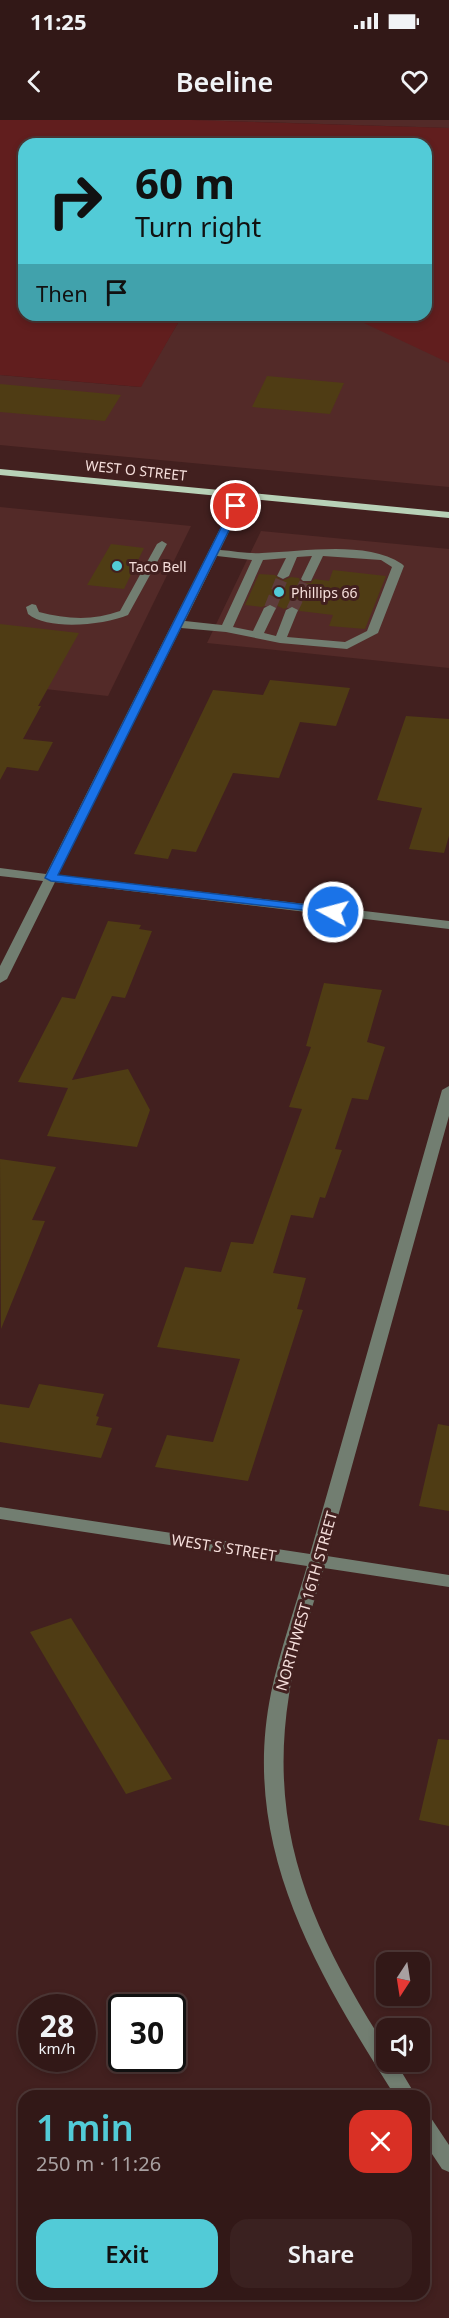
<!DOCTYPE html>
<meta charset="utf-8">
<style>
:root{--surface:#321817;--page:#3a2120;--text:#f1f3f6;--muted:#a8a0a1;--line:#4d3736;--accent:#52cbd7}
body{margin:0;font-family:"Noto Sans",sans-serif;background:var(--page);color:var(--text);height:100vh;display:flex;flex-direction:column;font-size:22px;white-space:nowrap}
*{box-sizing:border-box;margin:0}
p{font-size:20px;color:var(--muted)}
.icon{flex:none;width:33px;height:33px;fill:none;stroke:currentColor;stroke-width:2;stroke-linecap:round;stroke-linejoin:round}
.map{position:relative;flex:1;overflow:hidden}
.panel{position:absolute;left:18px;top:1970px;width:412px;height:210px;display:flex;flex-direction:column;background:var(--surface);border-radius:18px;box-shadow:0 3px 9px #0003,0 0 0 2px var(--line)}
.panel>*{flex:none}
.top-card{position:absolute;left:18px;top:18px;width:414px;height:183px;border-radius:18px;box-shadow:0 3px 9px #0003,0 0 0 2px var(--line);background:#52cbd7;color:#111;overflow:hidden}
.needle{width:39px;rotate:192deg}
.fabs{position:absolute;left:376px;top:1832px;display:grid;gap:12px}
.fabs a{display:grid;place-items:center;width:54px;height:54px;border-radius:12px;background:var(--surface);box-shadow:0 3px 9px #0003,0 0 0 2px var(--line);font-size:30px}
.speed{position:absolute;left:18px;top:1874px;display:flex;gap:12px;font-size:30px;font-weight:700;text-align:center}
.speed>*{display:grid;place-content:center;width:78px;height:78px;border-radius:50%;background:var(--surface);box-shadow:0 3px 9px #0003,0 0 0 2px var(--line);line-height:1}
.speed small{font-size:15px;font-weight:400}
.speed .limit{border:3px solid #111;border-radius:9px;background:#fff;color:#111}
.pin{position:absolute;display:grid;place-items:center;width:51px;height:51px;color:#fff;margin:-26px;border:3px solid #fff;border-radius:50%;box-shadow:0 2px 6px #0007}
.me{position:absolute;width:66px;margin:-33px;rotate:277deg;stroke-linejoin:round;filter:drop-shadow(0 0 4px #0008)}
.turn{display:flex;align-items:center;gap:21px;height:126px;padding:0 18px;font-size:27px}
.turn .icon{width:78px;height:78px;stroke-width:2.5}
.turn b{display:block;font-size:42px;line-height:51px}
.then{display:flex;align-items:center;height:57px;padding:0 18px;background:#0003;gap:12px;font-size:22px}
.round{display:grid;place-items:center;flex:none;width:63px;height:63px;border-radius:18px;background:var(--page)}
.overview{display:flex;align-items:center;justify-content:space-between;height:102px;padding:0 18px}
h1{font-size:36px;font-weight:600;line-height:45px;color:var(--accent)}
.action{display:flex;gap:12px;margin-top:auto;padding:12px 18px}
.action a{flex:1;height:69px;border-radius:18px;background:var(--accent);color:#111;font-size:24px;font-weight:600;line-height:69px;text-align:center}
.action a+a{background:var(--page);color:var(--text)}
.status{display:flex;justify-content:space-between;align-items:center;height:42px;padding:0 30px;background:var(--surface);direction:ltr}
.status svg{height:16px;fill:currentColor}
header{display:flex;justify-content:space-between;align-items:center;height:78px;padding:0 18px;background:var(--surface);font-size:27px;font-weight:600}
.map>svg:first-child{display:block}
.built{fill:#532a28}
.green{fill:#611e1e}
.building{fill:#4f3c14}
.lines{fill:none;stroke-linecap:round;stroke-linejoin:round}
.minor-tunnel{stroke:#5d3c3b;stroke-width:12;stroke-dasharray:12 6;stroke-linecap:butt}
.minor{fill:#727e71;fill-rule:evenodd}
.major{fill:#b8d1b7;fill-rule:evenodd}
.route{fill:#1a73e8;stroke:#114b97;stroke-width:1.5}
.poi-dot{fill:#52cbd7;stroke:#42201f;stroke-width:2}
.labels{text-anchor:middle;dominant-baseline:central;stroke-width:6;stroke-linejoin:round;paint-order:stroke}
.far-street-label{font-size:14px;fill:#f5dedb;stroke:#42201f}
.far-poi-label{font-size:14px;fill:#f5dedb;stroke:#42201f;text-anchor:start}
.street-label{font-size:15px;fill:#f5dedb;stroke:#42201f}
</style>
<div class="status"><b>11:25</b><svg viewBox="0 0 49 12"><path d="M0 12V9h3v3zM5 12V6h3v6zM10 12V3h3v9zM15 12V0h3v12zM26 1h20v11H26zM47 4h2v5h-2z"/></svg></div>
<header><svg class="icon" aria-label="back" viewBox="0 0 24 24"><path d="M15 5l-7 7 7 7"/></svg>Beeline<svg class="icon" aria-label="heart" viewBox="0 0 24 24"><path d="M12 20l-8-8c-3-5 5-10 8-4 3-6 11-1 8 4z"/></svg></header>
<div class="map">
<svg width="449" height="2198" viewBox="0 0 449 2198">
<rect width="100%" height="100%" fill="#42201f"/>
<g class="built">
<path d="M192 0H449V8L292 3Z"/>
<path d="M449 171V367L0 325V255L140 267 182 196 371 195 424 227Z"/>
<path d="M0 387 191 406 108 576 0 564Z"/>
<path d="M261 411 449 429V548L207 523Z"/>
</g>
<path class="green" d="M0 0H192L449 8V243L347 195H426V24H24V195H191L182 196 141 267 0 255Z"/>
<g class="building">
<path d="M267 256 344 263 330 294 252 287Z"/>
<path d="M0 264 121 275 105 301 0 292Z"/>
<path d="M111 424 144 428 124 469 87 465Z"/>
<path d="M333 450 386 456 365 509 329 506 333 495 300 491 293 485 284 489 271 483 262 487 245 485 259 454 275 455 282 461 291 457 299 458 301 463H311L314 459 329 461Z"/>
<path d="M0 504 79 513 38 586H41L23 619 53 622 38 651 7 647 0 660Z"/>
<path d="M270 560 350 568 336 606 300 602 279 658 233 653 196 732 172 729 168 739 134 734 213 570 263 575Z"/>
<path d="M406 596 449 599V716L444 733 409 729 422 688 377 680Z"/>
<path d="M108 801 141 805 139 809 152 811 125 878 112 876 72 960 128 949 150 990 137 1027 47 1016 68 968 18 962 62 877 75 879Z"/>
<path d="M324 863 382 870 367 922 385 927 368 980 352 978 335 1029 342 1030 325 1078 320 1077 313 1098 291 1095 273 1153 306 1158 297 1189 303 1190 248 1361 155 1347 167 1315 213 1322 240 1239 157 1227 185 1147 221 1152 231 1122 253 1124 302 989 289 987 311 927 306 926Z"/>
<path d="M0 1039 56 1047 32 1100 45 1101 1 1209Z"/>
<path d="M39 1264 104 1274 96 1296 99 1297 96 1305 112 1308 101 1338 0 1322V1284L29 1288Z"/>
<path d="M438 1304 449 1306V1391L419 1386Z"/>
<path d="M71 1498 172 1659 126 1674 30 1512Z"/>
<path d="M438 1619 449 1620V1706L419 1700Z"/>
</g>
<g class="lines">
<g class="minor-tunnel">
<path d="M270 488 283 456"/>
<path d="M292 490 307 459"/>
</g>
<g class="minor">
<path d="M238 373 247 375 220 430C234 431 248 434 262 433 304 432 365 420 402 444L404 446 378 513 347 529 280 523 226 512 181 508 58 755 449 801V809L55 762 7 859 0 863V846L43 761 0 756V748L46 754ZM217 436 252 440 222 505 185 501ZM312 436 301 459 303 461H311L323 436 381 440 392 447 367 511 345 522 287 517 298 490 292 487 286 490 276 516 264 513 276 488 270 485 264 488 253 511 233 507 263 440 286 438 277 456 283 459 289 456 297 437Z"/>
<path d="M162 421 167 424 128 495C104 505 49 511 28 494L26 487 32 484 36 485 39 492C66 499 93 501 120 491L157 424Z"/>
<path d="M449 966V996L327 1436 449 1455V1467L324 1448C313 1487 295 1536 289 1575 267 1714 314 1814 387 1929V1941H395L416 1976H395C316 1851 240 1726 271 1573 280 1530 295 1488 307 1446L0 1399V1387L310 1434 442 970Z"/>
<path d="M424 1996 431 1998 449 2025V2052L442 2049 424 2022Z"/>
</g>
<path class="major" d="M0 349 449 392V398L0 355Z"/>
</g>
<path class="route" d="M233 384 241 386 58 755 333 788 337 789V794L51 761 45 758Z"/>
<g class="poi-dot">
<circle cx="117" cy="446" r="6"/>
<circle cx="279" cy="472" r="6"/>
</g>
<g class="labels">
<g class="far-street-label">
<text transform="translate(136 350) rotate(6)">WEST O STREET</text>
</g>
<g class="far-poi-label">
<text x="129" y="446">Taco Bell</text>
<text x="291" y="472">Phillips 66</text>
</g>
<g class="street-label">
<text transform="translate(224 1427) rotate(9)">WEST S STREET</text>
<text transform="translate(306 1481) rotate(-74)">NORTHWEST 16TH STREET</text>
</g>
</g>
</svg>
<div class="fabs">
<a><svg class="needle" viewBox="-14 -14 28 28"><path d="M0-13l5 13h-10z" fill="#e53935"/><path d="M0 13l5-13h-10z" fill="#a8a0a1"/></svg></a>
<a><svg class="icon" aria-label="sound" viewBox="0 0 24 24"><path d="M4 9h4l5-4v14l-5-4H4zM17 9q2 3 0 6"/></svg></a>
</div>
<div class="speed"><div>28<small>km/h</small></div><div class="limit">30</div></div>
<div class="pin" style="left:236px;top:386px;background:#d93025"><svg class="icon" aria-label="arrive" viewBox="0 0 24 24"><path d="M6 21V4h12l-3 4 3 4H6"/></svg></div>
<svg class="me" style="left:333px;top:792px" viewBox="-20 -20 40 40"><circle r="17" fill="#1a73e8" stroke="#fff" stroke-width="3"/><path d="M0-11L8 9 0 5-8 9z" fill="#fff"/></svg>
<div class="top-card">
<div class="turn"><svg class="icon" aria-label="right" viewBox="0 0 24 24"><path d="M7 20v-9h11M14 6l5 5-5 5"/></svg><div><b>60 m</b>Turn right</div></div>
<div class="then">Then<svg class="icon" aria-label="arrive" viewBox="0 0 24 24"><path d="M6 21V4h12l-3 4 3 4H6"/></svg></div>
</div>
<section class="panel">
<div class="overview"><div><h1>1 min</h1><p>250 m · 11:26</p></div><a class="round" style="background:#d93025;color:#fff"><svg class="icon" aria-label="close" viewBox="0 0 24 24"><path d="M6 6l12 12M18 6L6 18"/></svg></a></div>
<div class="action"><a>Exit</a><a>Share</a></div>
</section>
</div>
